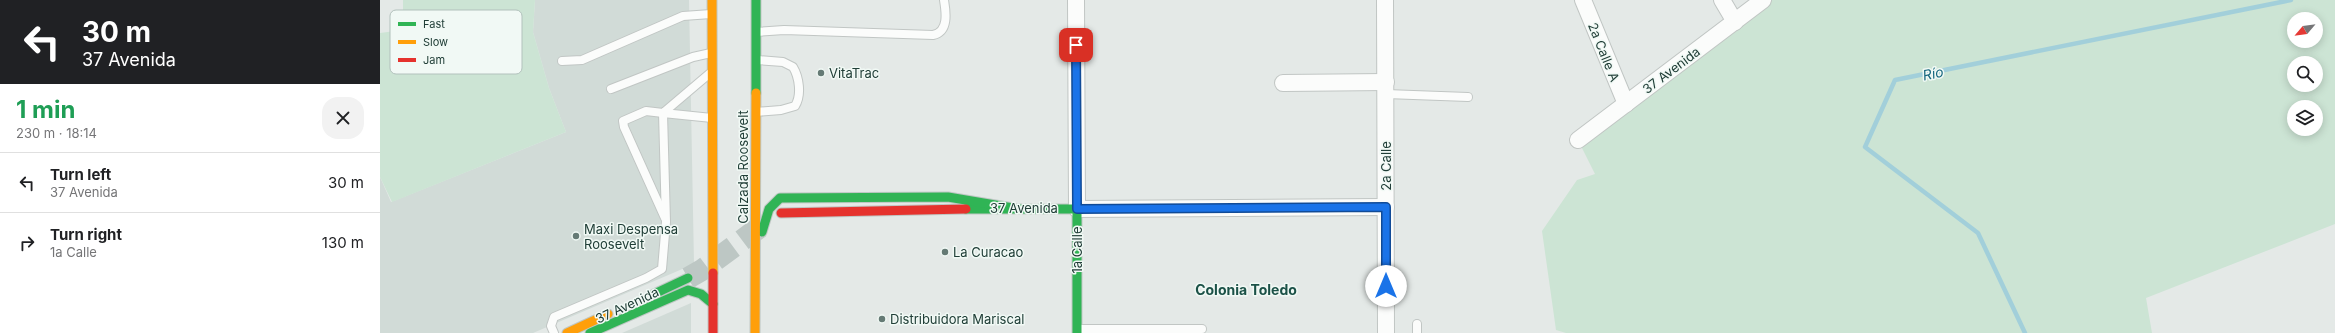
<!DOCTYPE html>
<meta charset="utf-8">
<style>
:root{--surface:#fff;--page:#f2f2f2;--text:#202124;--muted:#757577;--line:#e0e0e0}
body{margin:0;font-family:Inter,sans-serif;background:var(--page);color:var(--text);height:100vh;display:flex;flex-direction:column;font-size:15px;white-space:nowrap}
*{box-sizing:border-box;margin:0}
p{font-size:13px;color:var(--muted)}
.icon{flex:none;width:22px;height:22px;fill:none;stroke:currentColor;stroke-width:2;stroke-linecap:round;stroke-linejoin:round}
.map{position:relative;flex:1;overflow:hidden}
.details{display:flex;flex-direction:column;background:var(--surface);width:380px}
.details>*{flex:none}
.hud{background:#202124;color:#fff;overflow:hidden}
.needle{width:26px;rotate:241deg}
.controls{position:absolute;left:1907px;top:12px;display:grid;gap:8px}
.controls a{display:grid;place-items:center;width:36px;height:36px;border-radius:50%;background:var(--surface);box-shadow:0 2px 10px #0003;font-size:20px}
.pin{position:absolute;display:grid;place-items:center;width:34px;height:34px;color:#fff;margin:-17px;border-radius:8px;box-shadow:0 2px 6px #0006}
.me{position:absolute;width:44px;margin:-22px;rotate:0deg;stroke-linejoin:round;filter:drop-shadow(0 0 3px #0008)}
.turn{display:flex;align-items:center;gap:14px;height:84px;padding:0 16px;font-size:18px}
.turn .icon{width:52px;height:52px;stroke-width:2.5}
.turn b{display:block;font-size:28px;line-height:34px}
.round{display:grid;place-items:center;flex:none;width:42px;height:42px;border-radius:16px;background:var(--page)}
.head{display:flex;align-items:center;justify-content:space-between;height:68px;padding:0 16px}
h1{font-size:24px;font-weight:700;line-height:30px;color:#1e9e55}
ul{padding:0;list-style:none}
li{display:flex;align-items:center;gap:12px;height:60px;padding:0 16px;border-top:1px solid var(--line)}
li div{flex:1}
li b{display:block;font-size:15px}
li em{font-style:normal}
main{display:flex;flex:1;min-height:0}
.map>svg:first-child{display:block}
.built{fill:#d1dbd7}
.green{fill:#cce4d4;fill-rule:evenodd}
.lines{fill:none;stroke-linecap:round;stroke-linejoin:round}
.stream{stroke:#a2cfda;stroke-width:4.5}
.secondary-tunnel{stroke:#bdc7c4;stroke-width:22;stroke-dasharray:22 11;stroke-linecap:butt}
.lane-casing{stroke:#c1c6c4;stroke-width:10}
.street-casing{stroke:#c1c6c4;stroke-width:18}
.fast-casing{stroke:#bfc7c4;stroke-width:11}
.slow-casing{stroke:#bfc7c4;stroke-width:11}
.jam-casing{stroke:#bfc7c4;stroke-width:11}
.lane{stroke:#fbfcfb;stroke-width:8}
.street{stroke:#fbfcfb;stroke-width:16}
.fast{stroke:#30b455;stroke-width:9}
.slow{stroke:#ff9f0a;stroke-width:9}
.jam{stroke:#e5322d;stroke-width:9}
.route-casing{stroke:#114b97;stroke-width:10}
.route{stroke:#1a73e8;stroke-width:7}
.poi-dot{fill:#657a75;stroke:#f1f9f5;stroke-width:1.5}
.labels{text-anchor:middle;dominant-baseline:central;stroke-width:3;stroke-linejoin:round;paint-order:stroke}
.street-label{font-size:13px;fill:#203e37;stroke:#f1f9f5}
.poi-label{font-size:13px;fill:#203e37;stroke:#f1f9f5;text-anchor:start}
.water-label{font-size:14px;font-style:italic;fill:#16677e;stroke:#f1f9f5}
.neighbourhood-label{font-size:14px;font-weight:bold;fill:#1b5147;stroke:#f1f9f5}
.key{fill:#f1f9f5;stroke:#b2c1bc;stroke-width:1}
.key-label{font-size:11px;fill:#203e37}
</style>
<main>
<section class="details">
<div class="hud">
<div class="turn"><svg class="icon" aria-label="left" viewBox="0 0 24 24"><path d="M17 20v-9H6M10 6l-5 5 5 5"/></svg><div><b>30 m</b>37 Avenida</div></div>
</div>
<div class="head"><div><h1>1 min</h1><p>230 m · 18:14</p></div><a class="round"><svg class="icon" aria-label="close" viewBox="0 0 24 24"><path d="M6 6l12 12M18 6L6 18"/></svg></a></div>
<ul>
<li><svg class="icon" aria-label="left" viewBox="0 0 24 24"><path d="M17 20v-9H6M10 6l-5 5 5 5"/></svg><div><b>Turn left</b><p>37 Avenida</p></div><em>30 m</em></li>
<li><svg class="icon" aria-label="right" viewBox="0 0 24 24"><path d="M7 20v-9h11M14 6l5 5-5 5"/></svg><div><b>Turn right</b><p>1a Calle</p></div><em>130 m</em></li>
</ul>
</section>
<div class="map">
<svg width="1955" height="333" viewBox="0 0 1955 333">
<rect width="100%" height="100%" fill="#e4e9e7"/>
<g class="built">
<path d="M155 0H309L314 264 153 333H0V177L11 202 186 132 169 88 153 32Z"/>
<path d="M311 303V333H242Z"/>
</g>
<g class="green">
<path d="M23 0H155L153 32 169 88 186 132 12 202 0 177V33L23 30Z"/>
<path d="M1383 0H1955V224L1766 298 1772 333H1186L1176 330 1162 231 1197 180 1215 174 1198 140ZM1914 19H1936V41H1914ZM1914 63H1936V85H1914ZM1914 107H1936V129H1914Z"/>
</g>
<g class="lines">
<path class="stream" d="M1645 333 1598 233 1485 147 1515 80 1911 0"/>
<path class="secondary-tunnel" d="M308 278 322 270 388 221"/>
<g class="lane-casing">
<g id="lane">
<path d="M376 32 404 30 553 35C569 32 566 12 564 0"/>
<path d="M182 61 202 60 303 16 331 14"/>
<path d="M231 89 313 57 331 53"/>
<path d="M1006 94 1088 97"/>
<path d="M376 112 401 110 415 106C422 95 419 77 413 67L403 62 377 60"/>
<path d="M285 218 244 127 243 121 266 111 283 113 329 74"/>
<path d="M1037 324V333"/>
<path d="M698 329H822"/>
<path d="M174 333 171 326 174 317 266 278 282 269 286 222 283 113 332 118"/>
</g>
</g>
<g class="street-casing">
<g id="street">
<path d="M696 0 697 209 1006 207"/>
<path d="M1005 0 1006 333"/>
<path d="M1203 0 1246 104"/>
<path d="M1342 0 1355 22"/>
<path d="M903 83 1006 82"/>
<path d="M1198 140 1383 0"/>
</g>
</g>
<g class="fast-casing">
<g id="fast">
<path d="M376 93V0"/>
<path d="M586 209H697V333"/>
<path d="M382 232 389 209 400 198 568 197 633 208"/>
<path d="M274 294 308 278"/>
<path d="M210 333 308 290 321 294 333 304"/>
</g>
</g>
<g class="slow-casing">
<g id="slow">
<path d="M332 0 333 273"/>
<path d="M187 333 228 314"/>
<path d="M375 333 376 93"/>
</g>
</g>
<g class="jam-casing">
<g id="jam">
<path d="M401 213 586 209"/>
<path d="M333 273V333"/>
</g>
</g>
<use href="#lane" class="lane"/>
<use href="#street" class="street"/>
<use href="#fast" class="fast"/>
<use href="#slow" class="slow"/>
<use href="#jam" class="jam"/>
</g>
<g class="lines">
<g class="route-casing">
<path id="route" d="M696 45 697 209 1006 207V286"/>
</g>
<use href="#route" class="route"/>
</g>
<g class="poi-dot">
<circle cx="441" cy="73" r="4"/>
<circle cx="196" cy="236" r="4"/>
<circle cx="565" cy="252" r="4"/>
<circle cx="502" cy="319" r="4"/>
</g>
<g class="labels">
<g class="street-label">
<text transform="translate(1224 52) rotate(68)">2a Calle A</text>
<text transform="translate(1291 70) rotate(-37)">37 Avenida</text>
<text transform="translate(1006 166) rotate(-90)">2a Calle</text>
<text transform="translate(363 167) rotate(-90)">Calzada Roosevelt</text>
<text x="644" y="208">37 Avenida</text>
<text transform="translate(697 250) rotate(-90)">1a Calle</text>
<text transform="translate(247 305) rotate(-25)">37 Avenida</text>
</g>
<g class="poi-label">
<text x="449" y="73">VitaTrac</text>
<text x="204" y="229">Maxi Despensa<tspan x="204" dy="15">Roosevelt</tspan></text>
<text x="573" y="252">La Curacao</text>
<text x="510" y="319">Distribuidora Mariscal</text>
</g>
<g class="water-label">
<text transform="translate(1553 73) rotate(-11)">Río</text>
</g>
<g class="neighbourhood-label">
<text x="866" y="289">Colonia Toledo</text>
</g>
</g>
<rect x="10" y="10" width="132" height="64" rx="6" class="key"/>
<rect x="18" y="22" width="18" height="4" fill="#30b455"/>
<rect x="18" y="40" width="18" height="4" fill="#ff9f0a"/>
<rect x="18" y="58" width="18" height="4" fill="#e5322d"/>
<g class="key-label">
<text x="43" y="28">Fast</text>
<text x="43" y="46">Slow</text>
<text x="43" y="64">Jam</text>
</g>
</svg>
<div class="controls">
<a><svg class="needle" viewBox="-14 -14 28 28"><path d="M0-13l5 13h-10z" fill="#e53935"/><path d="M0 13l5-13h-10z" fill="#757577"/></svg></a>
<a><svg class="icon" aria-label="search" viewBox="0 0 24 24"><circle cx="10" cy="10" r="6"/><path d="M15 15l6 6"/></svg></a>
<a><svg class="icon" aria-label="layers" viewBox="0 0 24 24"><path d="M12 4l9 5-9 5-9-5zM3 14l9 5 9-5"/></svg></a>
</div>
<div class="pin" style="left:696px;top:45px;background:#d93025"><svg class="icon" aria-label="arrive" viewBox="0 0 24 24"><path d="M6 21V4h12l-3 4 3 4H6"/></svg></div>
<svg class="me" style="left:1006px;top:286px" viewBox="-20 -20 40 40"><circle r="19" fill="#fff"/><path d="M0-13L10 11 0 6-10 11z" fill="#1a73e8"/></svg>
</div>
</main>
